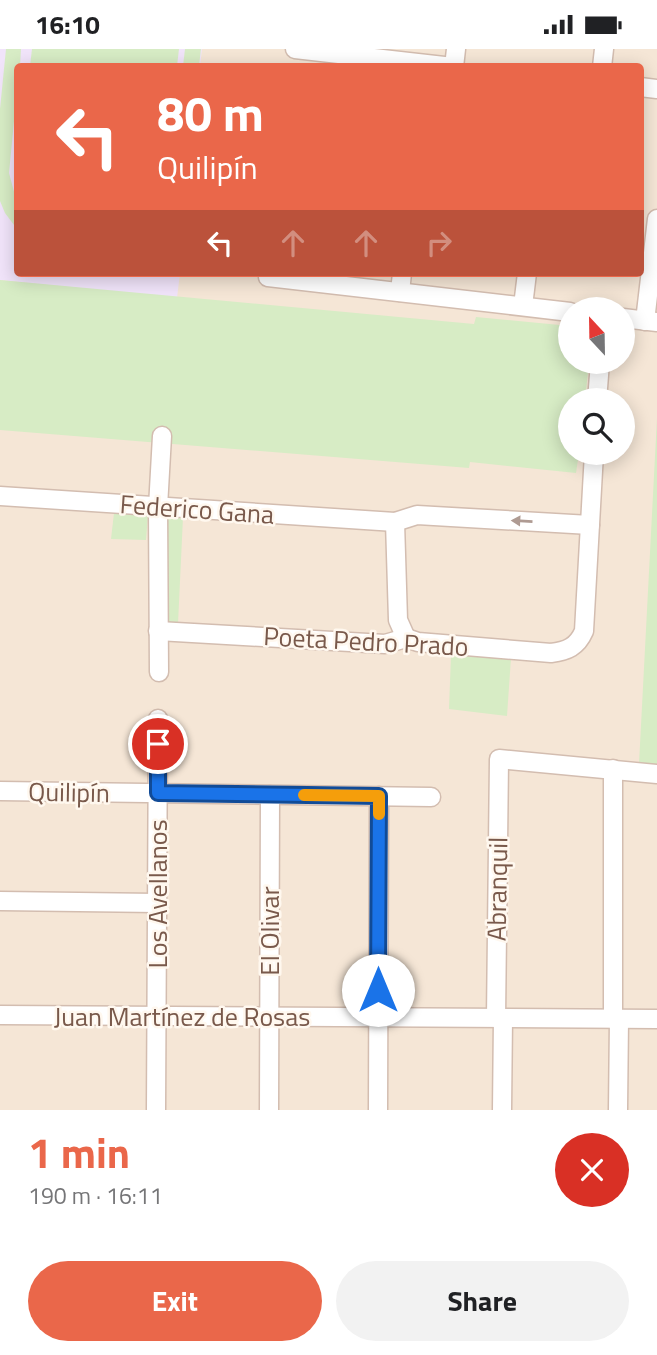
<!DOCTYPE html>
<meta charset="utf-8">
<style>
:root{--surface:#fff;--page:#f2f2f2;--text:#202124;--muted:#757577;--accent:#ea674a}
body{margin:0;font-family:"Titillium Web",sans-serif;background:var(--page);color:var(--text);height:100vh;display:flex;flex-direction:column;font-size:26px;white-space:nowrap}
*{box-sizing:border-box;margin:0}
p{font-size:23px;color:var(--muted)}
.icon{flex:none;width:38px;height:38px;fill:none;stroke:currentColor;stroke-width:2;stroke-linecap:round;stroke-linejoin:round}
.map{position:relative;height:1061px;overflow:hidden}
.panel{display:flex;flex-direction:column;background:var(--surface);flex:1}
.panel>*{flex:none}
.top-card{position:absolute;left:14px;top:14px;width:630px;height:214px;border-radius:7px;box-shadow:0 4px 18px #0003;background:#ea674a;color:#fff;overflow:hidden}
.needle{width:46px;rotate:338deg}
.controls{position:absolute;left:558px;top:248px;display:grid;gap:14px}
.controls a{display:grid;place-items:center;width:77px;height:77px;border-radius:50%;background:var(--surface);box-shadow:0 4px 18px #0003;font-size:35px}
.pin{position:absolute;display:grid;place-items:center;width:60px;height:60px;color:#fff;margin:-30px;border:4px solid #fff;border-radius:50%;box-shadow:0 2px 7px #0007}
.me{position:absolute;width:77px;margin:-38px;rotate:0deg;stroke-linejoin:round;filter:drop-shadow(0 0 5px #0008)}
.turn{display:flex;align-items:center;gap:24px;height:147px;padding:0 28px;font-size:32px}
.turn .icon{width:91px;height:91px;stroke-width:2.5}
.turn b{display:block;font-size:49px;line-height:60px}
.lanes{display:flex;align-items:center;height:66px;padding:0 28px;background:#0003;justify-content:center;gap:35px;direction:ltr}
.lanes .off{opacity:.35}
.round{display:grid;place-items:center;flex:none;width:74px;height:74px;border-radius:37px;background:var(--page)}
.summary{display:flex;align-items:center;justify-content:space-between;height:119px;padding:0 28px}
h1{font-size:42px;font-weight:700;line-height:52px;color:var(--accent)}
.action{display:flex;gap:14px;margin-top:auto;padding:14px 28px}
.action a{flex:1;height:80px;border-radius:42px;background:var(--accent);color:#fff;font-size:28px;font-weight:700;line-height:80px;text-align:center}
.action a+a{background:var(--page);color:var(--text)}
.status{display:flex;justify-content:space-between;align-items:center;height:49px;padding:0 35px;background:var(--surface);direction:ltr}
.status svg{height:19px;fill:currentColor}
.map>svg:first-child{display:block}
.residential{fill:#f5e6d6;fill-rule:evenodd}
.education{fill:#f1e4fa}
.green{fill:#d7ecc5}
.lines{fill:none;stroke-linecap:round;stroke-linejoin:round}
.street-casing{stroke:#d3bdb0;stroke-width:21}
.street{stroke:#fff;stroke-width:18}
.oneway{fill:#af9b93}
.route-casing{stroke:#114b97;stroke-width:18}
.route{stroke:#1a73e8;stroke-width:12}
.slow{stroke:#f59e0b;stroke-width:12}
.labels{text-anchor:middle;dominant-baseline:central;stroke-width:5;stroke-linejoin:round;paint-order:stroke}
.street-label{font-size:26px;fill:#79594b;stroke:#fff8ef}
</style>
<div class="status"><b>16:10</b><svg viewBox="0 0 49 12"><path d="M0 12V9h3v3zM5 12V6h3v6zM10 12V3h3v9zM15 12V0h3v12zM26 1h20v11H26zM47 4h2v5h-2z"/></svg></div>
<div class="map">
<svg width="657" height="1061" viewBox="0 0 657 1061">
<rect width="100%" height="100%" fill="#fdf4e8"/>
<path class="residential" d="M0 0H657V1061H0ZM18 18H640V224H18ZM570 261H623V313H570ZM570 352H623V404H570Z"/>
<path class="education" d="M0 0H202L200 17 18 18V224H180L177 249 0 231Z"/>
<g class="green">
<path d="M6 0H21L20 17 18 18 17 41 9 124 17 154V180L5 164 0 152V60Z"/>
<path d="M32 0H179L177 17H30Z"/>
<path d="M185 0H201L199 17H183Z"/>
<path d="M0 231 474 275 476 268 570 277V313H589L585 352H570V404H579L576 424 470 413 469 419 0 381Z"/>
<path d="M657 369V717L639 715Z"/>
<path d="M114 464 148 466 146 491 111 490Z"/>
<path d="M163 467 183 468 178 575 165 574Z"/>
<path d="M451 606 511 609 507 667 449 660Z"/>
</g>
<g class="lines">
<g class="street-casing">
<g id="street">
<path d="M295 0 453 18"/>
<path d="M454 18 456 0"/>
<path d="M602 18 604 0"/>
<path d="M640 38 657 40"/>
<path d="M269 224 268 228 570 263"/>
<path d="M400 243 402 224"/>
<path d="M523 257 527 224"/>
<path d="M623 269 657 273"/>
<path d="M645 272 657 170"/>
<path d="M597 352 600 313"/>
<path d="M0 447 395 473 417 466 590 476"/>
<path d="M395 473 398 571 406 589"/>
<path d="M158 582 385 595 406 589 418 593 551 604C567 602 577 598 584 582L594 404"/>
<path d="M159 623 158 458 162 387"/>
<path d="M0 742 431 748"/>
<path d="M0 852 157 854"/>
<path d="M0 966 657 970"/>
<path d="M496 969 499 710 657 725"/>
<path d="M613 970V720"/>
<path d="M156 1061 158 670"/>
<path d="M269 1061 270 746"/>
<path d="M378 1061 379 747"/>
<path d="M502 1061 503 969"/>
<path d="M618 1061 619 970"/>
</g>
</g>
<use href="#street" class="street"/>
</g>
<defs><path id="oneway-solid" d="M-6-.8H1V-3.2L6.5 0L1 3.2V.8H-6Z" transform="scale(1.75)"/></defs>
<use class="oneway" href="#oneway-solid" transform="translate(522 472) rotate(-177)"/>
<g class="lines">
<g class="route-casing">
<path id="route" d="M158 695V744L379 747 378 941"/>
</g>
<use href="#route" class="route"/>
<path class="slow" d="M304 746 379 747V765"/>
</g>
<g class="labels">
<g class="street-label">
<text transform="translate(197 460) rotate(4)">Federico Gana</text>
<text transform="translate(366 592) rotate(3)">Poeta Pedro Prado</text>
<text transform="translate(69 743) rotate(1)">Quilipín</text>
<text transform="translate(497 840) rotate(-89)">Abranquil</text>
<text transform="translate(157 845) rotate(-90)">Los Avellanos</text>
<text transform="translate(269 882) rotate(-90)">El Olivar</text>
<text x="182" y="967">Juan Martínez de Rosas</text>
</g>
</g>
</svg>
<div class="controls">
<a><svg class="needle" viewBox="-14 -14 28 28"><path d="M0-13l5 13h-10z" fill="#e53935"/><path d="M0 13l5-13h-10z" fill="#757577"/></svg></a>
<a><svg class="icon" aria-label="search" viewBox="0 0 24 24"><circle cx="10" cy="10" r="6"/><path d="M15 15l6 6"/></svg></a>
</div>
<div class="pin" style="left:158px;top:695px;background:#d93025"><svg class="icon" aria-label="arrive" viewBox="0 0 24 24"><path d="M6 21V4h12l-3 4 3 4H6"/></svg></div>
<svg class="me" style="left:378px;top:941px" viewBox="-20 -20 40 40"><circle r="19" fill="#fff"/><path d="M0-13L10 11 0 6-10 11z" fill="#1a73e8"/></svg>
<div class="top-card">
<div class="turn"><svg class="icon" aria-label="left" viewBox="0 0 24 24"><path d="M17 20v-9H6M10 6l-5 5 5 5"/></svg><div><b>80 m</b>Quilipín</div></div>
<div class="lanes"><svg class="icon" aria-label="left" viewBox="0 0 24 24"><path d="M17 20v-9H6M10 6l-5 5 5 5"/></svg><svg class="icon off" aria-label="ahead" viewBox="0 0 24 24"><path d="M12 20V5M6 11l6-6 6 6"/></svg><svg class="icon off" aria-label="ahead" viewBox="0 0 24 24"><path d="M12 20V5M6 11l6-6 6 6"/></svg><svg class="icon off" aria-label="right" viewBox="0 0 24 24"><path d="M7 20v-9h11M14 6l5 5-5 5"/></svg></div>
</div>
</div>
<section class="panel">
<div class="summary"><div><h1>1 min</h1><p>190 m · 16:11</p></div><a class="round" style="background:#d93025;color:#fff"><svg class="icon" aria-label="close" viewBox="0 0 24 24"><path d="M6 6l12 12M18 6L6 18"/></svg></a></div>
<div class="action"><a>Exit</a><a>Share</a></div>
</section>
